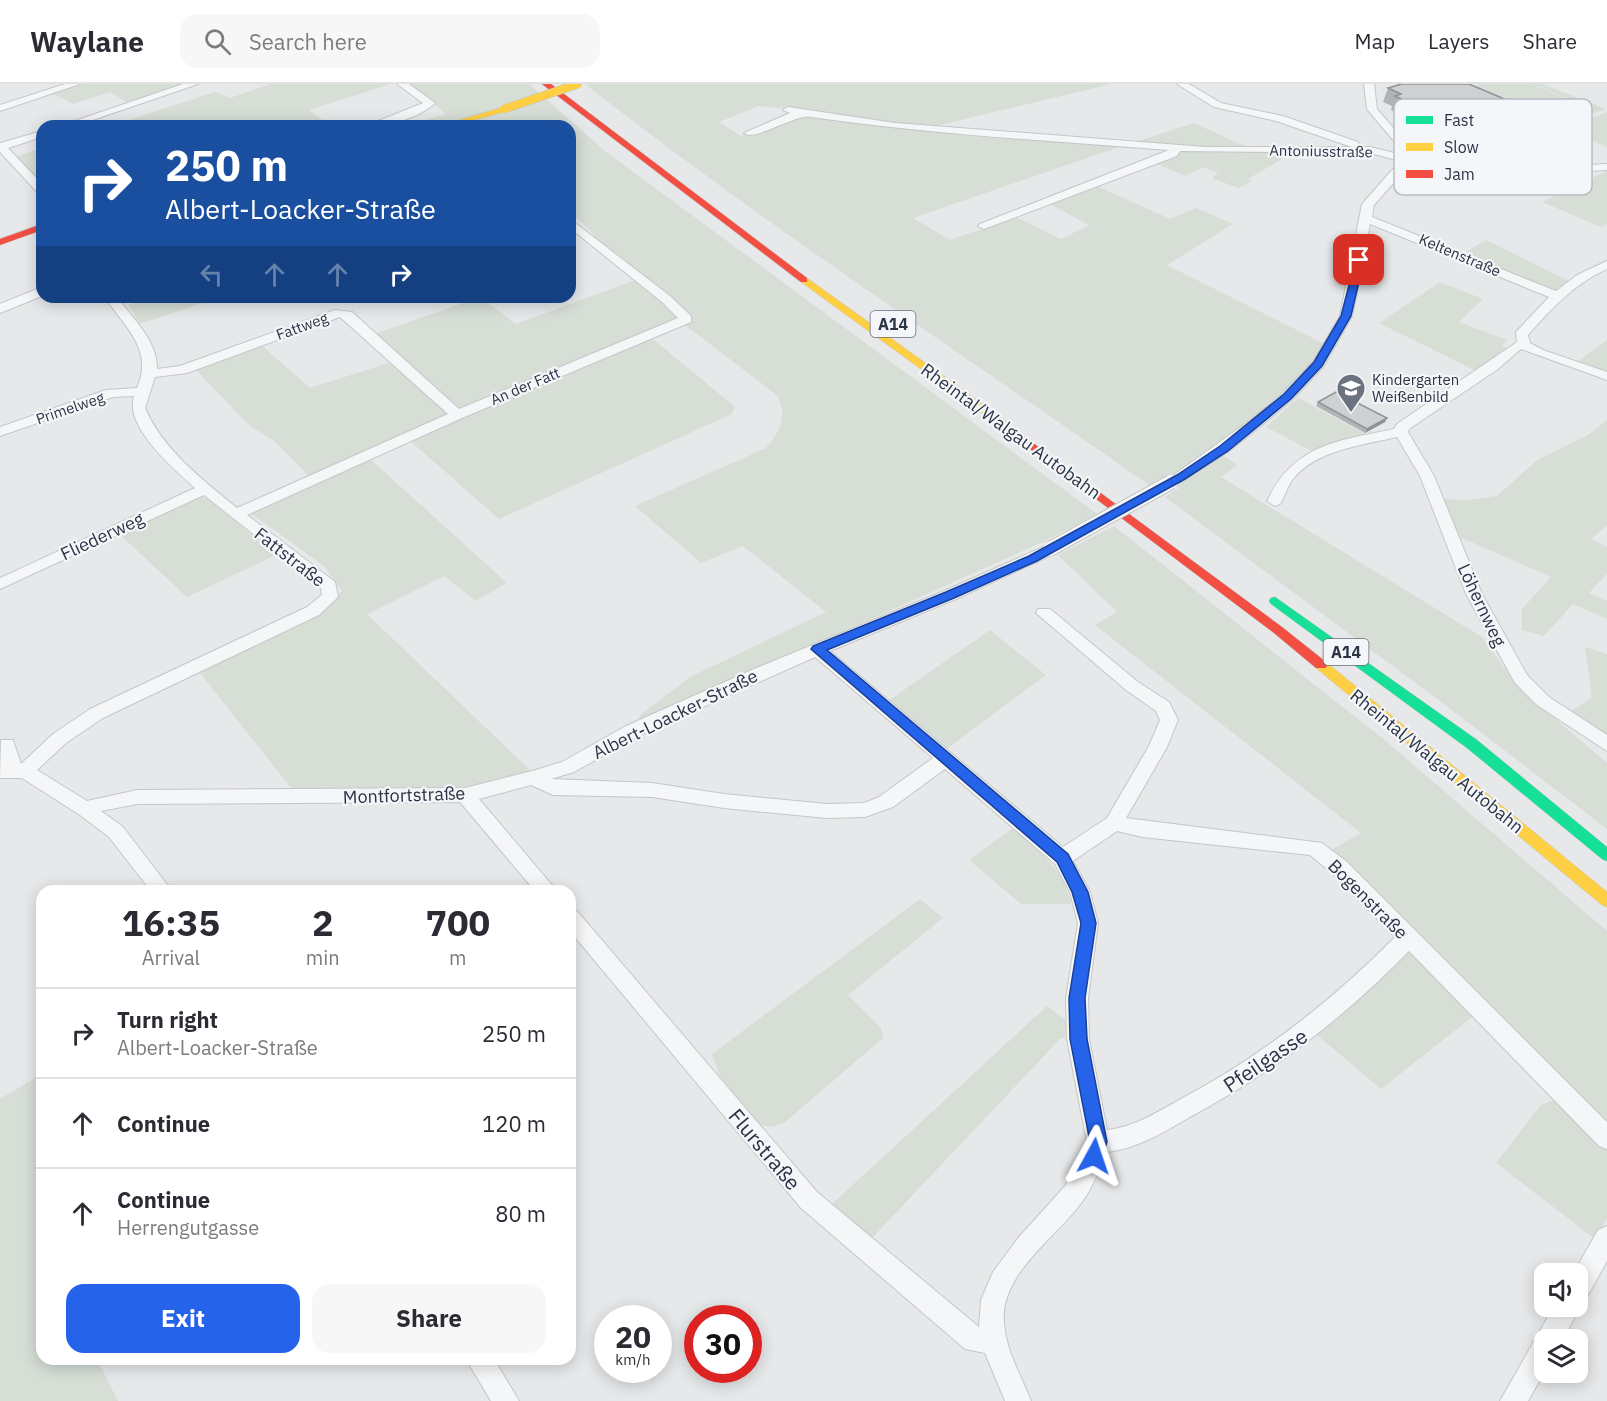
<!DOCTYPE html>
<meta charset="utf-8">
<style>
:root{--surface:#fff;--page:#f7f7f7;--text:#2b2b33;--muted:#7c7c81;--line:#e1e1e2;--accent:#2563eb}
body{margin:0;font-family:"IBM Plex Sans",sans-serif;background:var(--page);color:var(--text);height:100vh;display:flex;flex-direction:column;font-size:22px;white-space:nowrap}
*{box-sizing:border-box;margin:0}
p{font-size:20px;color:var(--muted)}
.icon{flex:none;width:33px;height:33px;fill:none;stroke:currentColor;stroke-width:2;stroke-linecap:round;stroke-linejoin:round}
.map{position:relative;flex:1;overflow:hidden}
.details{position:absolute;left:36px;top:801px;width:540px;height:480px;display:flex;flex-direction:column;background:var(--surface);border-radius:18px;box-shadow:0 3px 15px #0003}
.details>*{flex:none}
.top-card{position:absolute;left:36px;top:36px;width:540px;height:183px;border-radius:18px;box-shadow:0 3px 15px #0003;background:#1a4fa0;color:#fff;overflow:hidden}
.controls{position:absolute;left:1534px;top:1179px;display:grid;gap:12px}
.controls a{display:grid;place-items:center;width:54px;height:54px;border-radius:12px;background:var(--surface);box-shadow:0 3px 15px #0003;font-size:30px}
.speed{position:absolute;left:594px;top:1221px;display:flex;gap:12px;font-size:30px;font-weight:700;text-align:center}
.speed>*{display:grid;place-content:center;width:78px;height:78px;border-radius:50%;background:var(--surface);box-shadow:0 3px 15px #0003;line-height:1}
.speed small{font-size:15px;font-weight:400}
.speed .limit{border:9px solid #d22;background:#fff;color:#111}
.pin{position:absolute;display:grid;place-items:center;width:51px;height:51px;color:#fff;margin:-26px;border-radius:12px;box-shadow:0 3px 9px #0006}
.me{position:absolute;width:66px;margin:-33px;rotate:5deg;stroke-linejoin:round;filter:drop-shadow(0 0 4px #0008)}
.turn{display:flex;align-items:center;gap:21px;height:126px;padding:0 30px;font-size:27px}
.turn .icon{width:78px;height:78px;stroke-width:2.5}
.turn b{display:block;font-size:42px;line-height:51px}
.lanes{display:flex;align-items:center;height:57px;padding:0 30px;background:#0003;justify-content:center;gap:30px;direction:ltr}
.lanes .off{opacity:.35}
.eta{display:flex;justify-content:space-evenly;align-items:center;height:102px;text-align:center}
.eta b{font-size:36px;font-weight:700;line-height:42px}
.action{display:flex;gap:12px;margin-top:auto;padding:12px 30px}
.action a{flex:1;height:69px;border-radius:18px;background:var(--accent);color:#fff;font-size:24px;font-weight:700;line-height:69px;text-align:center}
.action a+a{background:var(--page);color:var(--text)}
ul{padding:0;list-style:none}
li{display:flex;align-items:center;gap:18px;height:90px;padding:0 30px;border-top:2px solid var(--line)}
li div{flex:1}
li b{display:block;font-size:22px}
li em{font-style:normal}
header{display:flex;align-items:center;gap:36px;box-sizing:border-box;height:84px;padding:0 30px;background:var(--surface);border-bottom:2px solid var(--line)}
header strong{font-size:28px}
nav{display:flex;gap:33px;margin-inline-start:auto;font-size:21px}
.search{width:420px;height:54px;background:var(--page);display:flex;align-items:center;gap:15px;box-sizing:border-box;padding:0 21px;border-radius:18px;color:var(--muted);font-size:22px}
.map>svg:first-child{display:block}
.green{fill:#d6ded6;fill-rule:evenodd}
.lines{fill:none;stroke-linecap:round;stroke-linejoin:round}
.street-casing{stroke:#c4c6c8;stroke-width:2}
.fast-casing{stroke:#c4c6c8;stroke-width:1}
.slow-casing{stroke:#c4c6c8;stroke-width:1}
.jam-casing{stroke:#c4c6c8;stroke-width:1}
.street{fill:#f5f6f7;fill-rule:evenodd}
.fast{fill:#16e098;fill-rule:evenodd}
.slow{fill:#ffcf43;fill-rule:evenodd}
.jam{fill:#f24e42;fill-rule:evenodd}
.street-bridge-casing{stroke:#c4c6c8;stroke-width:16;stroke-linecap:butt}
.slow-bridge-casing{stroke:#c4c6c8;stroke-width:9;stroke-linecap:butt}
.street-bridge{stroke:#f5f6f7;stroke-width:14}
.slow-bridge{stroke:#ffcf43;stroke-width:8}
.wall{fill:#b1b3b5}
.shaded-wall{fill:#909294}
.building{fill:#ced0d3;stroke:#909294;stroke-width:1.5}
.route{fill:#2563eb;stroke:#184099;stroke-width:1.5}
.labels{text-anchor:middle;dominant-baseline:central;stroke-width:4.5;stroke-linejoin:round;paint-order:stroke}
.far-street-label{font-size:15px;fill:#2b3445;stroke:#f4f6f9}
.far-poi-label{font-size:15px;fill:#2b3445;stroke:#f4f6f9;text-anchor:start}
.shield{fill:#f4f6f9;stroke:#676e7b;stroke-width:1.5}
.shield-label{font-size:16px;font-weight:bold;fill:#2b3445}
.street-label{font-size:18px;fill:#2b3445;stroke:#f4f6f9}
.near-street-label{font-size:21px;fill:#2b3445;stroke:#f4f6f9}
.key{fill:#f4f6f9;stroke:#b8bcc3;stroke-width:1.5}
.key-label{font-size:16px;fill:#2b3445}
</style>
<header>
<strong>Waylane</strong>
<div class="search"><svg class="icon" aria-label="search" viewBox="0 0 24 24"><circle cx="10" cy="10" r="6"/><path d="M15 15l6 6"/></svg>Search here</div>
<nav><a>Map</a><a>Layers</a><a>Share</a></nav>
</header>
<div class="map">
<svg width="1607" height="1317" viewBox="0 0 1607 1317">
<rect width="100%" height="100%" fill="#e6e8ea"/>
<g class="green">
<path d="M80 0H190L130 20 110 8 73 20 52 9Z"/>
<path d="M271 0H391L309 26 325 38 312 42H110L215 8 230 14Z"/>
<path d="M404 0H529L605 67 1097 430 1043 458 637 640 640 631 690 593 826 528 743 462 701 479 635 422 766 364C781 346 787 335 778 312L685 241 653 255 735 323 732 330 499 435 407 354 368 373 507 499 475 517 445 492 367 530 533 689 449 706 295 709 197 585 331 518 342 507 324 482 249 428 314 397 273 356 250 342 193 283 259 259 310 304 398 276 372 251 480 213 516 240 638 195 606 169 590 146 570 128V42H405L446 30 428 14Z"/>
<path d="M589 0H1112L927 44 875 39 807 28C911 52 1019 47 1125 61L913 134 950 156 1016 133 1061 155 1089 141 1050 120 1097 102 1170 135 1196 124 1233 140 1167 181 1325 260 1302 291 1215 366 1237 381 1221 393 1482 553 1519 604 1607 679V745L1448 623 1165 413 1179 404 1163 393 1149 401C961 269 768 143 586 1ZM759 22 804 27 741 52 719 38Z"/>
<path d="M1480 0H1531L1588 24 1550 37 1471 3Z"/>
<path d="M1533 0H1542L1606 25 1533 50 1541 54 1499 68 1479 63 1484 61 1474 57 1515 43 1526 47 1592 25Z"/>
<path d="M1607 28V63L1565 44Z"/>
<path d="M1194 39 1255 67 1297 66 1248 95 1252 97 1238 104 1212 94 1218 89 1203 83 1185 92 1155 79 1187 65 1132 59Z"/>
<path d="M42 64V91L32 94 12 74Z"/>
<path d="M1607 87V140L1601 143 1542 118Z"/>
<path d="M1486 156 1571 198 1555 210 1461 171Z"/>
<path d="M1440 198 1483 215 1459 238 1507 256 1502 262 1507 265 1476 287 1379 239Z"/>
<path d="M154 213H220L140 240 128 221Z"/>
<path d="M1607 256V291L1574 280Z"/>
<path d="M1298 314 1369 352 1315 369 1266 343Z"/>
<path d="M1607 336V442L1591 455 1607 463V490L1589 509 1607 517V535L1573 520 1544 552 1522 546V525L1551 493 1453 450 1442 415 1467 416 1497 412 1537 376 1588 351Z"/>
<path d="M202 413 208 415 276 471 187 513 118 449 196 414Z"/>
<path d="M1114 442 1387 658 1607 847V1040L1331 766 1361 749 1095 541 1117 528 1058 471Z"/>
<path d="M990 546 1046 591 945 666 888 617Z"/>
<path d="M1585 563 1607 570V656L1568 629 1592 614Z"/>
<path d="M1013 744C1037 766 1065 786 1071 820H1021L969 776Z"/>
<path d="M920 815 943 834 848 911 881 944 883 954 784 1039 772 1043 759 1041 720 992 712 970Z"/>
<path d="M1410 865 1476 930 1381 1005 1316 950Z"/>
<path d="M1047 922 1066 937 1065 954H1061L872 1154 832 1120Z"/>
<path d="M42 990V1275H97L118 1317H0V1015Z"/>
<path d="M1552 1017 1572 1024 1607 1062V1135L1595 1155 1496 1079 1541 1021Z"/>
</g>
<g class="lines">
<g class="street-casing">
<g id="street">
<path d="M65 0H80L0 27V21Z"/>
<path d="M183 0H198L75 42H60Z"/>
<path d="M397 0H409L435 19C418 35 388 42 366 42L423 19Z"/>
<path d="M1177 0H1189L1221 19 1283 32 1358 58 1359 60 1356 63H1370L1403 71 1404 69 1367 25 1364 0H1374L1377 25 1413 67 1412 74 1483 87 1607 80V86L1483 93 1410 80 1374 121 1372 133 1556 207 1577 191 1607 177V185C1574 200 1551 225 1528 251L1530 259 1543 266 1607 288V296L1521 265 1498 285 1409 345 1408 348 1434 392 1482 510 1527 591 1549 613 1607 651V667L1537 621 1515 599 1466 510 1420 392 1397 353C1363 361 1316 366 1293 395 1287 403 1285 412 1280 420L1275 422 1267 417C1294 360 1338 357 1394 345L1397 340 1517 258 1516 248 1549 213 1370 140 1352 232 1323 283 1292 316 1262 341 1229 367 1176 401 1171 403 1164 398 1252 335 1282 310 1313 278 1340 232 1362 120 1400 77 1370 69 1180 67 1177 72 984 145 978 142 980 140 1169 66C1050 57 930 50 811 33 794 30 755 58 744 49L790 29 783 26 788 23 895 39 1205 63H1352L1276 37 1214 23Z"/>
<path d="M42 47V53L8 64 42 100V110L38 109 0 68V59Z"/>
<path d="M570 135 670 212 691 232V238L462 334 247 431 335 498 338 513 319 531 103 634 66 659 37 686 87 717 137 706 465 704 532 687 562 678 626 642 754 585 944 507 1050 460 1056 461 1058 465 1056 469 956 515 830 567 1063 763 1107 734 1149 662 1160 636 1156 627 1126 606 1036 529 1038 525H1050L1138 598 1169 618 1178 636 1167 663 1126 734 1322 759 1347 778 1607 1038V1065L1599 1062 1409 867C1344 934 1272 989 1190 1033 1164 1048 1137 1065 1106 1068 1100 1085 1093 1103 1082 1118 1057 1153 999 1190 1004 1239 1006 1267 1021 1291 1031 1317H1005L985 1269 965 1265 801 1124 570 847V825L577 827 817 1108 979 1243 981 1216 993 1188 1019 1153 1066 1101 1087 1058 1067 955 1066 914 1078 839 1070 808 1055 780 945 685 893 723 865 733 827 734 724 724 652 713 553 711 531 701 479 715 557 807H535L460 718 137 720 101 727 123 743 172 807H151L109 753 80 731 22 694H0L1 656H13L21 680 53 650 90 625 307 523 322 511 321 504 204 411 0 505V494L195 404C174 385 124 343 134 312L113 313 0 352V343L106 306 137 304C154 265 125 244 105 213H117C132 234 158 257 157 285L180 282 335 226 352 228 459 325 678 234 662 218 570 144ZM340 233 448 330 237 424C203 396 163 366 145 324L155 293 187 289ZM815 573 933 674 879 713 864 719 827 720 724 710 652 699 551 695 574 688 638 652ZM1117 747 1142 753 1310 771 1333 790 1395 853C1331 918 1260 973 1179 1016 1156 1029 1134 1043 1107 1046L1089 955 1088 914 1098 839 1090 808 1073 777Z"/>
<path d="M42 203V212L0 229V220Z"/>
<path d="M1607 1142V1177L1587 1213 1578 1216 1580 1222 1563 1256H1545V1287L1528 1317H1500L1554 1222H1578V1190H1573L1598 1146Z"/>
<path d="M466 1275H494L519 1317H491Z"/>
</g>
</g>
<g class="fast-casing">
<path id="fast" d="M1275 513 1477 656 1607 763V777L1602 775 1467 664 1271 520 1269 517 1271 514Z"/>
</g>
<g class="slow-casing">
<g id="slow">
<path d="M504 23H507V27L452 42H439Z"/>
<path d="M801 194H807L1006 337V341H998L801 198Z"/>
<path d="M1321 577 1326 578 1607 808V823L1602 821 1316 584 1315 581 1316 578Z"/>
</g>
</g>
<g class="jam-casing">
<g id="jam">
<path d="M542 0H551L807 194V198H801Z"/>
<path d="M42 140V146L0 161V155Z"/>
<path d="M1002 336 1282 543 1326 578 1327 581 1326 584H1316L1274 549 998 341V337Z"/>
</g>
</g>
<use href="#street" class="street"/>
<use href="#fast" class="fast"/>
<use href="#slow" class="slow"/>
<use href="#jam" class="jam"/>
<g class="street-bridge-casing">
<path id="street-bridge" d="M1050 465 1171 398"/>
</g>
<g class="slow-bridge-casing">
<path id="slow-bridge" d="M504 25 578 0"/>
</g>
<use href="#street-bridge" class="street-bridge"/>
<use href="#slow-bridge" class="slow-bridge"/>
</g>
<g class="wall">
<path d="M1397 0H1469L1506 24 1510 43 1467 57 1442 45 1432 49 1402 34 1403 32 1391 26 1392 22 1383 18 1388 4 1396 2Z"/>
<path d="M1318 318 1387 334 1385 338 1365 349 1316 322Z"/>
</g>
<g class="shaded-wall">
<path d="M1509 17 1503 31 1498 21Z"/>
<path d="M1516 28 1510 43 1467 57 1473 43Z"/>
<path d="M1447 31 1442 45 1432 49 1437 34Z"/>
<path d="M1387 334 1385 338 1365 349 1367 345Z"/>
</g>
<g class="building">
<path d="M1402 0H1469L1509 17 1498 21 1516 28 1473 43 1447 31 1437 34 1406 20 1410 19 1395 12 1401 10 1388 4Z"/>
<path d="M1336 308 1387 334 1367 345 1318 318Z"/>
</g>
<path class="route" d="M1356 174 1364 176 1351 232 1322 282 1291 315 1228 367 1185 395 1037 477 954 514 827 566 1068 770 1088 808 1096 839 1085 914 1087 955 1107 1058 1100 1078 1094 1081 1087 1078 1085 1072 1090 1058 1070 955 1069 914 1081 839 1072 808 1057 778 811 565 813 562 946 508 1029 472 1177 391 1220 362 1284 310 1314 278 1341 232Z"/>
<defs>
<g id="school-pin" transform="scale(1.5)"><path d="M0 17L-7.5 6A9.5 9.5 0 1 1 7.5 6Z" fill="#6c737f" stroke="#f4f6f9"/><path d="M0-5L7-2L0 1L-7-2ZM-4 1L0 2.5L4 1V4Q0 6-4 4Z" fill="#fff"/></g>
</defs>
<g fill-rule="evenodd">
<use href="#school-pin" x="1351" y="304"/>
</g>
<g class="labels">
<g class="far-street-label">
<text transform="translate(1321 67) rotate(1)">Antoniusstraße</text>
<text transform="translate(1460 171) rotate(23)">Keltenstraße</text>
<text transform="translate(302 242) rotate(-20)">Fattweg</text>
<text transform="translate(525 302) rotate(-23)">An der Fatt</text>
<text transform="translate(70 324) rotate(-19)">Primelweg</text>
</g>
<g class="far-poi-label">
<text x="1372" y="295">Kindergarten<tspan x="1372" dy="17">Weißenbild</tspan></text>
</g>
<g class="shield">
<rect x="870.5" y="227" width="45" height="26" rx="4.5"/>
<rect x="1323.5" y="555" width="45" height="26" rx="4.5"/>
</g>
<g class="shield-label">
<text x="893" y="240">A14</text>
<text x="1346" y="568">A14</text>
</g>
<g class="street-label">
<text transform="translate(1011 347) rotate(36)">Rheintal/Walgau Autobahn</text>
<text transform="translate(102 452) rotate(-25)">Fliederweg</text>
<text transform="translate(290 473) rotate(38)">Fattstraße</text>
<text transform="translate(1482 521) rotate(65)">Löhernweg</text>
<text transform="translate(675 630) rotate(-26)">Albert-Loacker-Straße</text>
<text transform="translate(1437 677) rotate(39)">Rheintal/Walgau Autobahn</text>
<text transform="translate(404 711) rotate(-2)">Montfortstraße</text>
<text transform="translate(1368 815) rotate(45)">Bogenstraße</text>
</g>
<g class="near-street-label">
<text transform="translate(1265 976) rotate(-34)">Pfeilgasse</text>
<text transform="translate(765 1065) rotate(50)">Flurstraße</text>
</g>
</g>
<rect x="1394" y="15" width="198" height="96" rx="9" class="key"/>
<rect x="1406" y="32" width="27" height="8" fill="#16e098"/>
<rect x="1406" y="59" width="27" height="8" fill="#ffcf43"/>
<rect x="1406" y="86" width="27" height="8" fill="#f24e42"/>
<g class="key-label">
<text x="1444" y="42">Fast</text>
<text x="1444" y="69">Slow</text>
<text x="1444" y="96">Jam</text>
</g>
</svg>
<div class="controls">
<a><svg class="icon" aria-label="sound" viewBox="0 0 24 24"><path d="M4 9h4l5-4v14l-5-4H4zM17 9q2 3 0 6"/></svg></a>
<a><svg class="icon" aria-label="layers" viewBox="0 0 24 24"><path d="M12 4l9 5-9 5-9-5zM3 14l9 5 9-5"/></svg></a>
</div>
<div class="speed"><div>20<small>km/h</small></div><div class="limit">30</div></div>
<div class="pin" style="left:1359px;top:176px;background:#d93025"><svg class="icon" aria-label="arrive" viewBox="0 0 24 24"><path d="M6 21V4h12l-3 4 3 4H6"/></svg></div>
<svg class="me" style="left:1094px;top:1072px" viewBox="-20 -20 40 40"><path d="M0-17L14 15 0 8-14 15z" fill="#2563eb" stroke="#fff" stroke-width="4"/></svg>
<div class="top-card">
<div class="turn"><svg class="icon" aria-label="right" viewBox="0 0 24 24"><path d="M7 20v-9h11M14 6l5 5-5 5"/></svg><div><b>250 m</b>Albert-Loacker-Straße</div></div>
<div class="lanes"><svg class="icon off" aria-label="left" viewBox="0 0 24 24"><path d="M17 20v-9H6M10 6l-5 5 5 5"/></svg><svg class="icon off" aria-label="ahead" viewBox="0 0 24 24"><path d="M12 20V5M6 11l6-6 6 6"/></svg><svg class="icon off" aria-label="ahead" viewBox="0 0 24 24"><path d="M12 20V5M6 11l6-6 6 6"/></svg><svg class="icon" aria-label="right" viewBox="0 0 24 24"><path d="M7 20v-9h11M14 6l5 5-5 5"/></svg></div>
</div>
<section class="details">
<div class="eta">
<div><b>16:35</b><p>Arrival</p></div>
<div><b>2</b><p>min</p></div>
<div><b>700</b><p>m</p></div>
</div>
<ul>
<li><svg class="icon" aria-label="right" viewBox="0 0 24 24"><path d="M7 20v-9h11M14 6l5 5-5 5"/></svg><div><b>Turn right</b><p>Albert-Loacker-Straße</p></div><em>250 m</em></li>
<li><svg class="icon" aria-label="ahead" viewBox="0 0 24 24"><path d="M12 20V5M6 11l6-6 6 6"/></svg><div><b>Continue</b></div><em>120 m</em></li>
<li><svg class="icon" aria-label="ahead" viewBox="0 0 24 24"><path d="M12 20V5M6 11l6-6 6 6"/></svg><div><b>Continue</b><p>Herrengutgasse</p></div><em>80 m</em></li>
</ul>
<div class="action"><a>Exit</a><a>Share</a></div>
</section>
</div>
